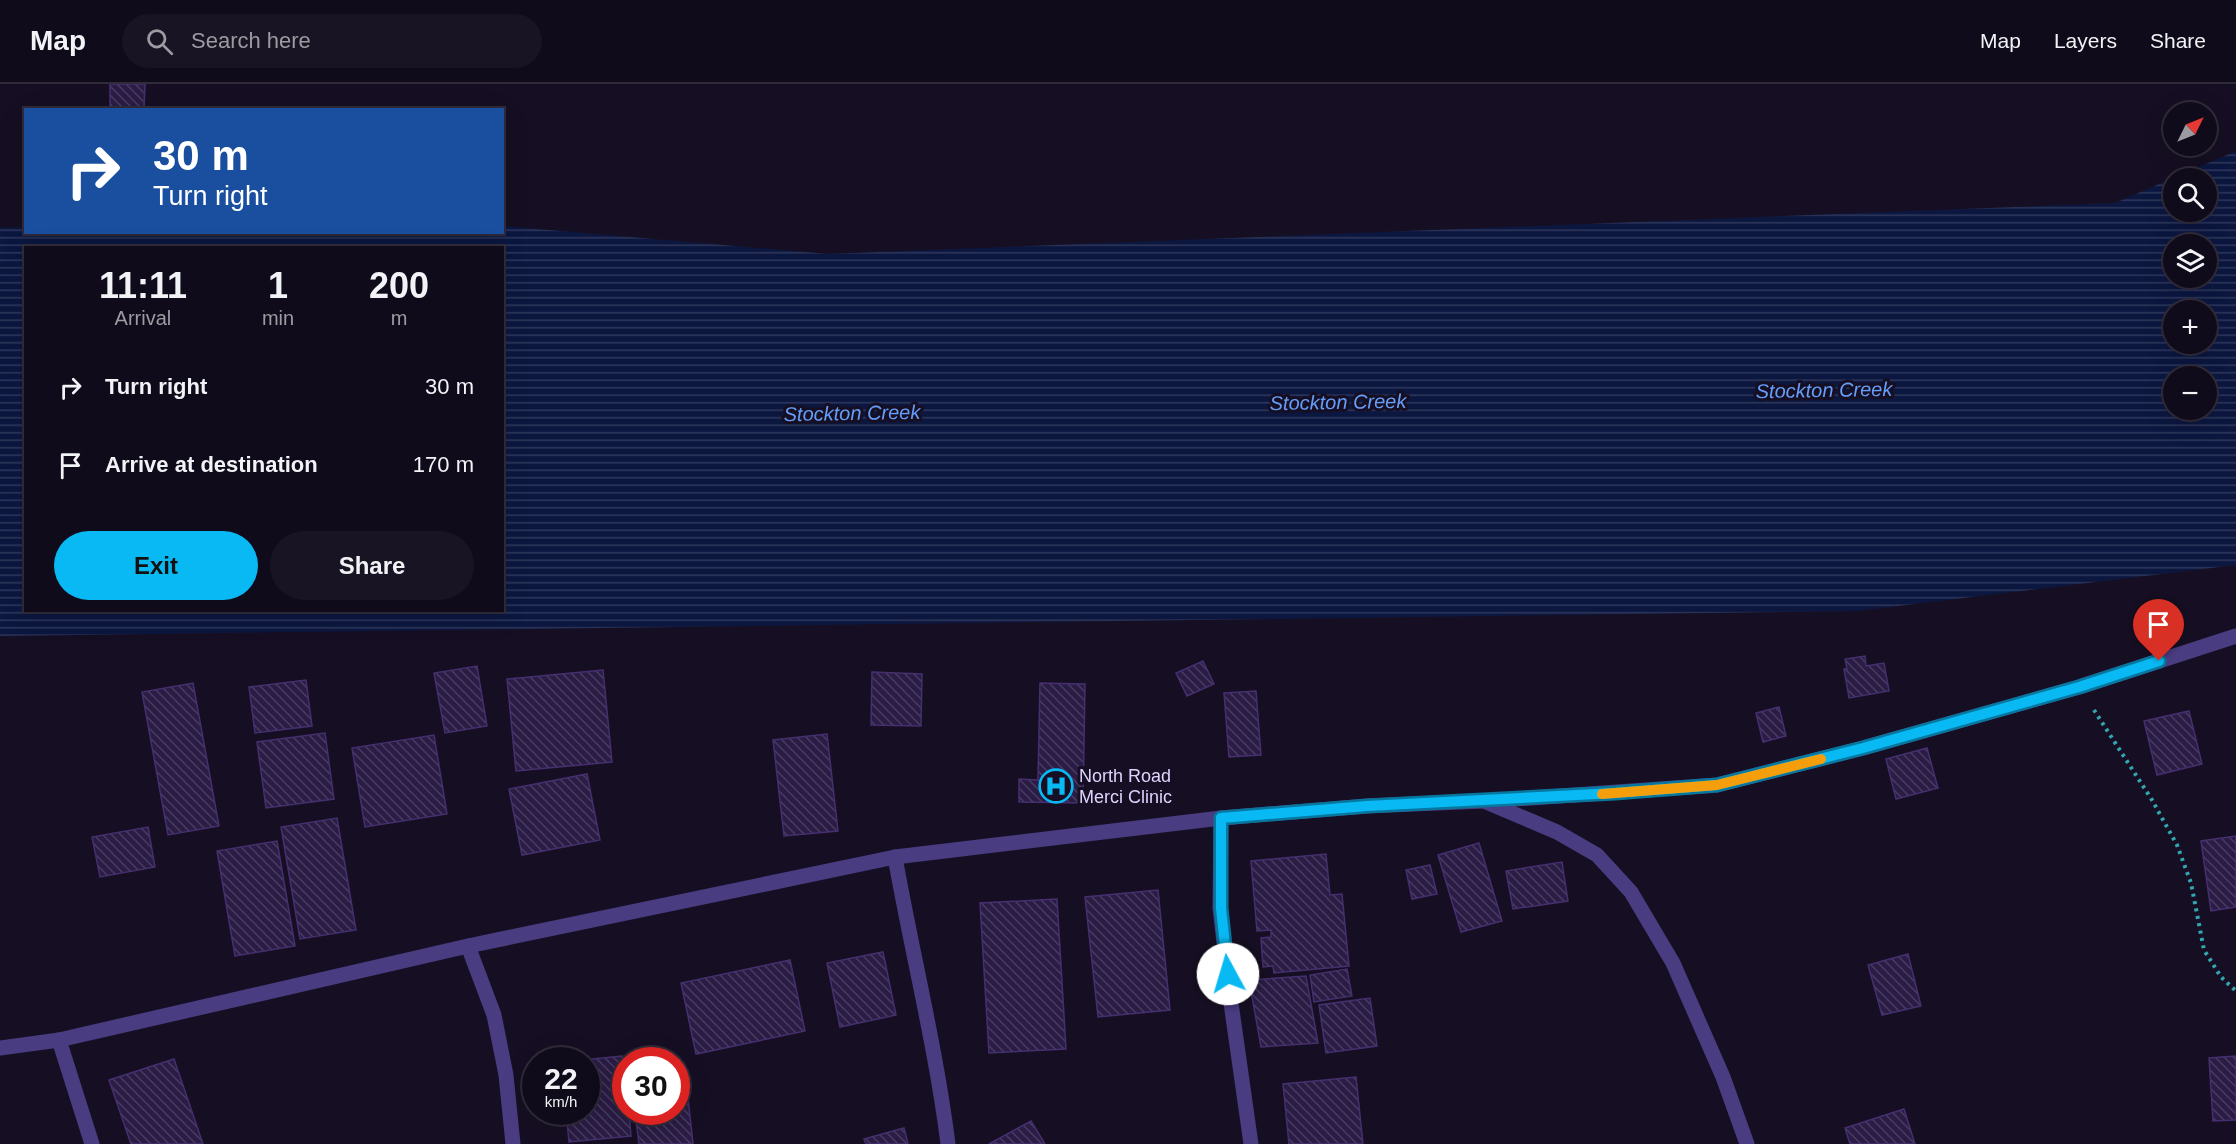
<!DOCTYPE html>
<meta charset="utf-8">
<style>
:root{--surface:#100b1a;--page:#191423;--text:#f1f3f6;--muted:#9c9ba2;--line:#302b39;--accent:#09b9f4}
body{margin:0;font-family:Helvetica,sans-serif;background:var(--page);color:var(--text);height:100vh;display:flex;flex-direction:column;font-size:22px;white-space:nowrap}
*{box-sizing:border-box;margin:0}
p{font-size:20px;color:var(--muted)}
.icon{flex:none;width:33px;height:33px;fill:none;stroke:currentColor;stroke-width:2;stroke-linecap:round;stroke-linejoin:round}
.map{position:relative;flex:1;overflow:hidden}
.side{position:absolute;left:24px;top:162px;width:480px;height:366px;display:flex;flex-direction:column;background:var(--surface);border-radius:0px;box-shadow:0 6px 24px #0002,0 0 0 2px var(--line)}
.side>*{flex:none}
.top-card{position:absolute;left:24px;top:24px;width:480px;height:126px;border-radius:0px;box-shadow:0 6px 24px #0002,0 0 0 2px var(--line);background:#1a4fa0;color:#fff;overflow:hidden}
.needle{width:39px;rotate:47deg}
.buttons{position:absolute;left:2163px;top:18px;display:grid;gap:12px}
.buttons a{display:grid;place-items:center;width:54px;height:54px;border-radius:50%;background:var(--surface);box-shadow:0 6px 24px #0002,0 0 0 2px var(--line);font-size:30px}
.speed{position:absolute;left:522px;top:963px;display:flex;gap:12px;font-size:30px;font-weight:700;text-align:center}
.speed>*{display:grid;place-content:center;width:78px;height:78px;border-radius:50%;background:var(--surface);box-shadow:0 6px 24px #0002,0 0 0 2px var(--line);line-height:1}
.speed small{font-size:15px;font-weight:400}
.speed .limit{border:9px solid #d22;background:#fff;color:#111}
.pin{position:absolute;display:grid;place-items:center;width:51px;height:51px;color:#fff;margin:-62px -26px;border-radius:50% 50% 50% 0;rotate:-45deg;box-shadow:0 0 6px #0007}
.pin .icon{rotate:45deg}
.me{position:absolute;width:66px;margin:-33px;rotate:354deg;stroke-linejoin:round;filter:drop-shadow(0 0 4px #0008)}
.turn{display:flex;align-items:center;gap:21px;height:126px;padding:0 30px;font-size:27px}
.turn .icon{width:78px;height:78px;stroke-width:2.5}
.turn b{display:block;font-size:42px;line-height:51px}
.eta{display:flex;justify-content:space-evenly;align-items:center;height:102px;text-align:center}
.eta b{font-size:36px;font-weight:700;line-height:42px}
.primary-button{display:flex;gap:12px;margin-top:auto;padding:12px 30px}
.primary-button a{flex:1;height:69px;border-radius:36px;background:var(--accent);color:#111;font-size:24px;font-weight:700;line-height:69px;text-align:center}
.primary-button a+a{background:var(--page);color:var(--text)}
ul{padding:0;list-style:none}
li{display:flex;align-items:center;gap:18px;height:78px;padding:0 30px}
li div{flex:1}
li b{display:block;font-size:22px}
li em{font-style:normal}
header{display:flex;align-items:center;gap:36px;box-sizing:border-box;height:84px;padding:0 30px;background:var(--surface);border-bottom:2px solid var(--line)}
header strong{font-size:28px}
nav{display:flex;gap:33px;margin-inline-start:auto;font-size:21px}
.search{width:420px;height:54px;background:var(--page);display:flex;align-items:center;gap:15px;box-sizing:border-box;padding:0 21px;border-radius:33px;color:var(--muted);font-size:22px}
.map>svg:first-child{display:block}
.water{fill:url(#water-rules);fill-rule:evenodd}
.building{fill:url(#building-back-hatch);stroke:#452f6f;stroke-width:1.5}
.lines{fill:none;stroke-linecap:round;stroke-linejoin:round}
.path{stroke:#33a6b1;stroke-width:4;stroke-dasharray:3 4.5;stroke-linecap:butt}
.minor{stroke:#493c81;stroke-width:15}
.route-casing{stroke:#06789f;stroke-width:15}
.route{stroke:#09b9f4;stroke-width:10}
.slow{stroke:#f59e0b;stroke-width:10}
.labels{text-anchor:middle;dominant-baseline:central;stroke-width:6;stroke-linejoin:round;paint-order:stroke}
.poi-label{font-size:18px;fill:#ded3fd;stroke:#160f23;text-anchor:start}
.water-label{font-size:20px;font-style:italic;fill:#659ef9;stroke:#160f23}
</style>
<header>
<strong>Map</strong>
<div class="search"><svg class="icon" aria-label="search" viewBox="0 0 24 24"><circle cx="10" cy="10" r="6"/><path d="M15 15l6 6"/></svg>Search here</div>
<nav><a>Map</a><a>Layers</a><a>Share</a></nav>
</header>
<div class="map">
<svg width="2236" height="1060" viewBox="0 0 2236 1060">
<defs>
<pattern id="water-rules" width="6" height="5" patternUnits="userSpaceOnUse" patternTransform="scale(1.5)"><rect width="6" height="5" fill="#0c1740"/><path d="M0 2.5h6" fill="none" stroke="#2f385c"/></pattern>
<pattern id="building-back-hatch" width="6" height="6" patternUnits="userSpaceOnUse" patternTransform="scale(1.5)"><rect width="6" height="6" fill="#2a1c44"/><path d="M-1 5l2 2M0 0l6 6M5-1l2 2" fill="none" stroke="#483c60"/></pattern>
</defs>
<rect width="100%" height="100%" fill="#160f23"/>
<path class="water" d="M2236 67V481L1857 527 0 552V144L25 143 26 148H502L503 142 828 170 2115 119ZM2206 94V128H2174V94ZM2206 160V194H2174V160ZM26 164H502V526H26ZM2174 226H2206V260H2174ZM2174 292H2206V326H2174Z"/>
<g class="building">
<path d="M110 0H145L144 25 110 24Z"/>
<path d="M1865 572 1866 582 1884 579 1889 607 1849 614 1844 585H1847L1845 575Z"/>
<path d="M1203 577 1214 600 1187 612 1176 589Z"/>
<path d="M477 582 487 642 445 649 434 589Z"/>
<path d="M603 586 612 678 516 687 507 595Z"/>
<path d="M872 588 922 590 921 642 871 641Z"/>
<path d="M306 596 312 642 255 649 249 603Z"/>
<path d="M193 599 219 742 168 751 142 608Z"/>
<path d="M1040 599 1085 600 1083 719 1019 718V695L1038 696Z"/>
<path d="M1256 607 1261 671 1229 673 1224 609Z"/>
<path d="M1779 623 1786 652 1763 658 1756 629Z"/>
<path d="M2189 627 2202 680 2157 691 2144 637Z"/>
<path d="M325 649 334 715 266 724 257 658Z"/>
<path d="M827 650 838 747 784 752 773 656Z"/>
<path d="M434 651 447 730 365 743 352 664Z"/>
<path d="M1927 664 1938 704 1896 715 1886 675Z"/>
<path d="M587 690 600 756 522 771 509 705Z"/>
<path d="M337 734 356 846 300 855 281 743Z"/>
<path d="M148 743 155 783 100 793 92 753Z"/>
<path d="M2236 752V823L2211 827 2201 757Z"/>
<path d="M277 757 295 862 235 872 217 767Z"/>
<path d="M1479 759 1502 837 1461 848 1438 771Z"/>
<path d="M1326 770 1330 811 1342 810 1349 882 1274 889 1273 882 1263 883 1261 854 1271 853V846L1257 847 1251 777Z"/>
<path d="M1562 778 1568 817 1513 825 1506 787Z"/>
<path d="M1430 781 1437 810 1412 815 1406 786Z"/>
<path d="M1158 806 1170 926 1098 933 1085 813Z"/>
<path d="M1057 815 1066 965 989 969 980 819Z"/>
<path d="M883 868 896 931 840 943 827 879Z"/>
<path d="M1908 870 1921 922 1882 931 1868 881Z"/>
<path d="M790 876 805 947 696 970 681 899Z"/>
<path d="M1347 885 1352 912 1314 918 1310 891Z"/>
<path d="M1306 892 1318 959 1261 963 1249 896Z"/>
<path d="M1370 914 1377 962 1326 969 1319 921Z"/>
<path d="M622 972 626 1028H629L631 1052 569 1058 566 1028H586V976H582Z"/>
<path d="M2236 972V1036L2213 1037 2209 974Z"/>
<path d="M174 975 203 1060H131L109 996Z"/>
<path d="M1356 993 1363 1060H1289L1283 1000Z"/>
<path d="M688 1014 693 1060H639L635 1028H676V1015Z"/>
<path d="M1904 1025 1915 1060H1850L1845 1044Z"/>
<path d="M1031 1037 1045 1060H989Z"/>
<path d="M904 1044 908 1060H866L864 1055Z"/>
</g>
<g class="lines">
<path class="path" d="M2094 626 2152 716 2177 761 2191 799 2204 866 2221 893 2236 907"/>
<g class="minor">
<path d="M1487 717 1717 701 1863 664 2079 603 2236 552"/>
<path d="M1221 734 1220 824 1230 912 1251 1060"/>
<path d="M895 773C912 869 936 964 948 1060"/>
<path d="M468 862 494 931 506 991 513 1060"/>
<path d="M59 956 92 1060"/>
<path d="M0 964 59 956 468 862 895 773 1221 734 1367 722 1484 717 1557 748 1597 771 1631 808 1673 879 1723 993 1747 1060"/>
</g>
</g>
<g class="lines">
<g class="route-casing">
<path id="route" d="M1228 890 1221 824V734L1367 722 1615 709 1717 701 1863 664 2079 603 2159 577"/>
</g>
<use href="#route" class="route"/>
<path class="slow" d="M1602 710 1717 701 1821 675"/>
</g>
<defs>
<g id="hospital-ring" transform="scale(1.725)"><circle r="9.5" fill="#160f23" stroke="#09b9f4" stroke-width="1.5"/><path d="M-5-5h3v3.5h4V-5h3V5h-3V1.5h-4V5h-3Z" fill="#09b9f4"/></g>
</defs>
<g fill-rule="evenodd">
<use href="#hospital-ring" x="1056" y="702"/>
</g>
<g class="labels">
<g class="poi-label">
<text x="1079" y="692">North Road<tspan x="1079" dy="21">Merci Clinic</tspan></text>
</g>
<g class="water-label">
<text transform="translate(1824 306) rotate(-1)">Stockton Creek</text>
<text transform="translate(1338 318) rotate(-1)">Stockton Creek</text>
<text transform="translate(852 329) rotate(-1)">Stockton Creek</text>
</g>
</g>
</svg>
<div class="buttons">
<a><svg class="needle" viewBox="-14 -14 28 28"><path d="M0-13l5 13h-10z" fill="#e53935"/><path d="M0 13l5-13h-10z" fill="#9c9ba2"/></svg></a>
<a><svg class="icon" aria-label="search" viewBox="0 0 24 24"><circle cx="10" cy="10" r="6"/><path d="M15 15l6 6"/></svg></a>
<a><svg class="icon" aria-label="layers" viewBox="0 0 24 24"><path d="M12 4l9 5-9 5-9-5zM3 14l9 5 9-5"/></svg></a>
<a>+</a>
<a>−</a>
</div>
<div class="speed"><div>22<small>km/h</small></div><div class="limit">30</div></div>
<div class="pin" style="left:2159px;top:577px;background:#d93025"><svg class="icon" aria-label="arrive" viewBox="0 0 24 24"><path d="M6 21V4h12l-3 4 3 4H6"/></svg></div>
<svg class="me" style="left:1228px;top:890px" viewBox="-20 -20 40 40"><circle r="19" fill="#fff"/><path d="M0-13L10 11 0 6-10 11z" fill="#09b9f4"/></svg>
<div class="top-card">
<div class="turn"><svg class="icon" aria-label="right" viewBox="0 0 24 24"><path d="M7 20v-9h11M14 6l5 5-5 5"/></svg><div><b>30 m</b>Turn right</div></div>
</div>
<section class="side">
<div class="eta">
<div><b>11:11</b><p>Arrival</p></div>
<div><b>1</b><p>min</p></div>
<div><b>200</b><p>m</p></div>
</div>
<ul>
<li><svg class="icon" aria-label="right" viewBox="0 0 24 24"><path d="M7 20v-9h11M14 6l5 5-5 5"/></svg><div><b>Turn right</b></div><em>30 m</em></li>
<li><svg class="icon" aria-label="arrive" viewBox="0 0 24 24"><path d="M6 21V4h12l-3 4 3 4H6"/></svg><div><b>Arrive at destination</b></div><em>170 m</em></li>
</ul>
<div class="primary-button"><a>Exit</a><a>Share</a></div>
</section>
</div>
